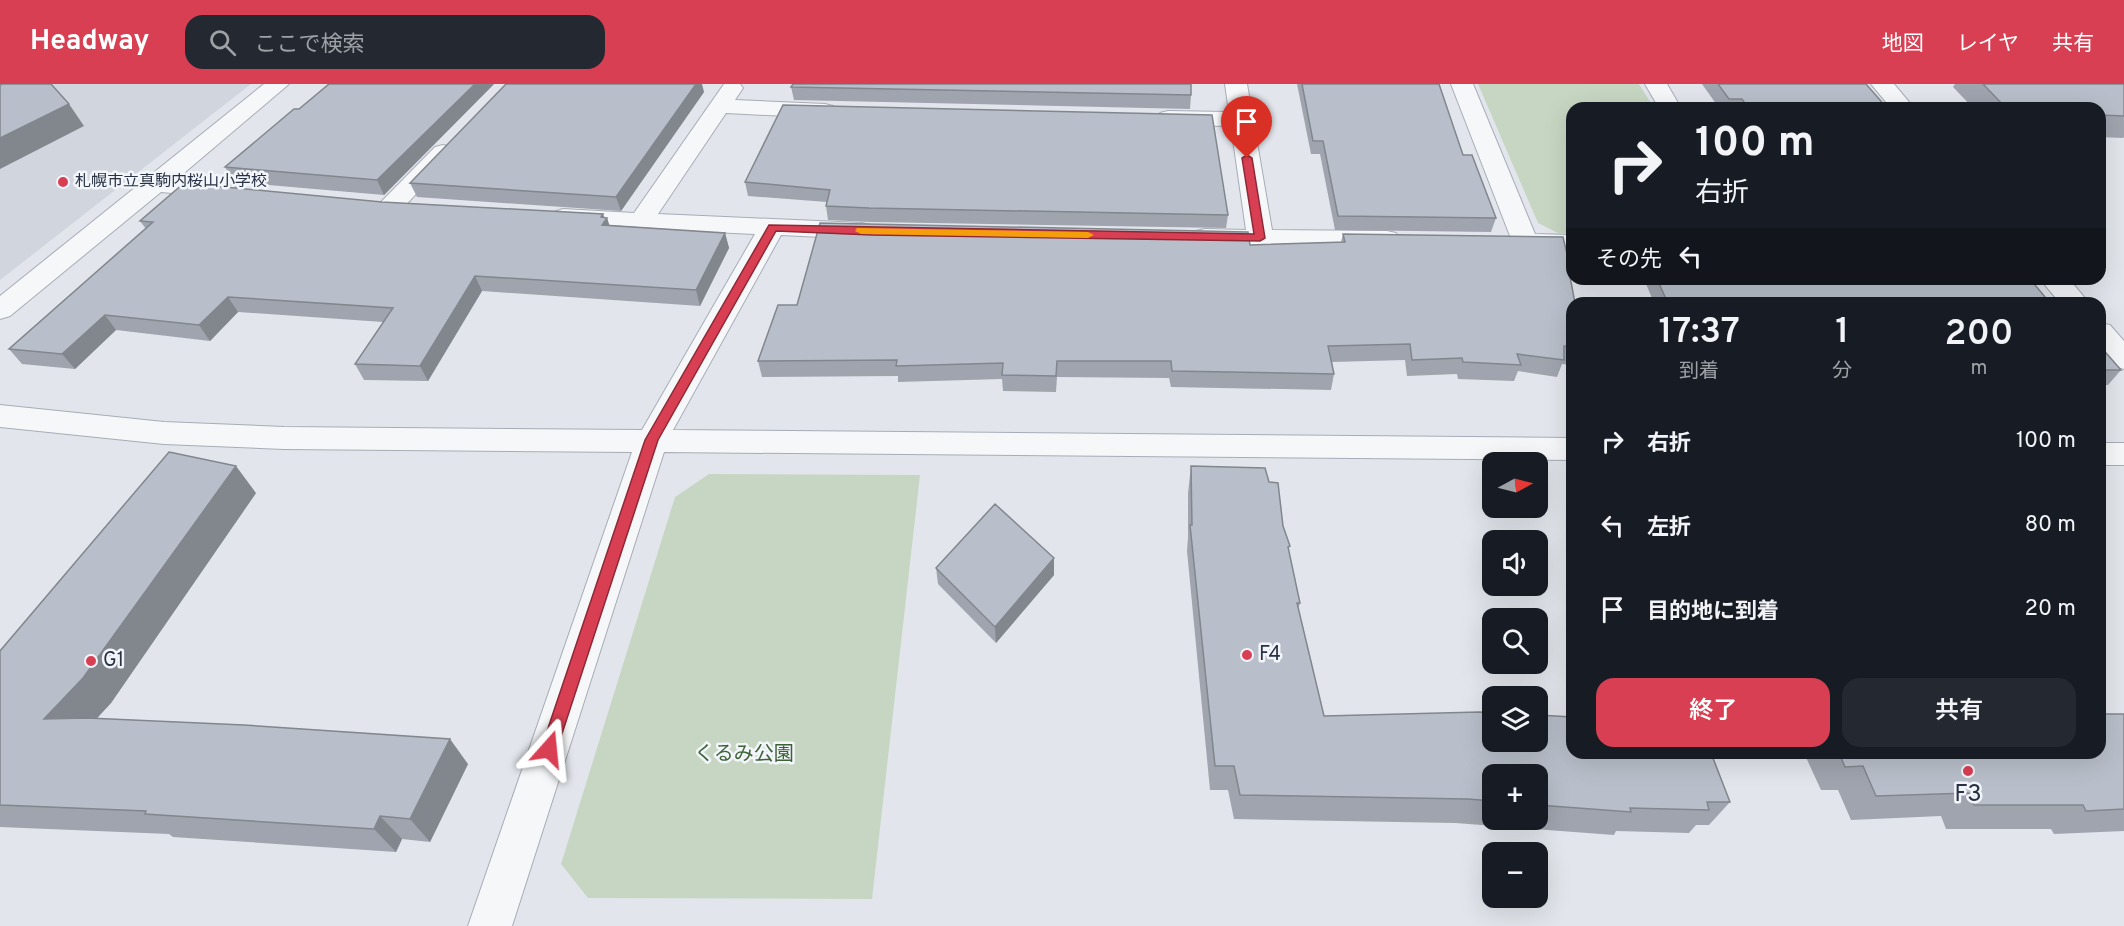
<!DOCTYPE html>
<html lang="ja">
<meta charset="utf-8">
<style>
:root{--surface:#171b24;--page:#242831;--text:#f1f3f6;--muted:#9ea1a6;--accent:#d93f53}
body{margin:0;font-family:Overpass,"Noto Sans JP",sans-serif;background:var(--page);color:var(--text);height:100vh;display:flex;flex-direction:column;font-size:22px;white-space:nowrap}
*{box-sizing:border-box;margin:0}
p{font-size:20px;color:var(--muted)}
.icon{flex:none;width:33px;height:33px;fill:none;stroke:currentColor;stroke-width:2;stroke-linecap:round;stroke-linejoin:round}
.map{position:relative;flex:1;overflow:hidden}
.side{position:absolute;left:1566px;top:213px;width:540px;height:462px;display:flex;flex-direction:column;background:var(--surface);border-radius:18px;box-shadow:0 6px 24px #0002}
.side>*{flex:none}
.banner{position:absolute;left:1566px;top:18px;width:540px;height:183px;border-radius:18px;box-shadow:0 6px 24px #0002;background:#171b24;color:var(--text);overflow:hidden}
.needle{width:39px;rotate:83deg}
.buttons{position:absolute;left:1482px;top:368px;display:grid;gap:12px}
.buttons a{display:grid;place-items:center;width:66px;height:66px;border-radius:12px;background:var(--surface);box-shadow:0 6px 24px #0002;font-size:30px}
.pin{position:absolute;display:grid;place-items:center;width:51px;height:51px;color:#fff;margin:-62px -26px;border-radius:50% 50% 50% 0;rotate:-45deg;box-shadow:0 0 6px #0007}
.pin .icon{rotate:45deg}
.me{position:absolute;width:66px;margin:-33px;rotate:18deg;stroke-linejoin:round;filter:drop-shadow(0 0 4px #0008)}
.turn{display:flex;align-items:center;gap:21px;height:126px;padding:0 30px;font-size:27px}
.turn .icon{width:78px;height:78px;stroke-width:2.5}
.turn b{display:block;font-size:42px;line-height:51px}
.then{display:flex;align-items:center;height:57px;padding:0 30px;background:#0003;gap:12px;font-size:22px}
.eta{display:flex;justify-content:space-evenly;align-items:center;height:102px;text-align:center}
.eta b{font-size:36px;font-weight:600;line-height:42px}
.button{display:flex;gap:12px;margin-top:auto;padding:12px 30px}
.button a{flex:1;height:69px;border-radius:18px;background:var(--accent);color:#fff;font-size:24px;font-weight:600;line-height:69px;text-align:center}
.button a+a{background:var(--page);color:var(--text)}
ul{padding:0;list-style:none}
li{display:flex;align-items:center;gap:18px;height:84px;padding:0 30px}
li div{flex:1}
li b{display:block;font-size:22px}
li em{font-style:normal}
header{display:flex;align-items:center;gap:36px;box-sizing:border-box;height:84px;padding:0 30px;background:var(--accent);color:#fff}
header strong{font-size:28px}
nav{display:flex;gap:33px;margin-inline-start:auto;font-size:21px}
.search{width:420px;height:54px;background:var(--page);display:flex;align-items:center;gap:15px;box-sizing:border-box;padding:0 21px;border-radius:18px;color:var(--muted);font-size:22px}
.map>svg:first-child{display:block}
.built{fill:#d0d5de}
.green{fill:#c7d6c3}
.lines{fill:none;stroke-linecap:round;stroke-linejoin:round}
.minor-casing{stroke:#a7acb7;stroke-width:2}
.minor{fill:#f5f7f9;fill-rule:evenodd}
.wall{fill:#9fa4ae;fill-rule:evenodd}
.shaded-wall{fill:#82868d}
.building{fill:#b9bfca;stroke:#82868d;stroke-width:1.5}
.route{fill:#d93f53;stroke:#8d2936;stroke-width:1.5}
.slow{fill:#f59e0b}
.poi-dot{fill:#d93f53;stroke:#f2f5f9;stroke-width:2}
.labels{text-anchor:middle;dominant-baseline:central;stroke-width:5;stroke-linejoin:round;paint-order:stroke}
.far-poi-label{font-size:16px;fill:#293245;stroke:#f2f5f9;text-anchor:start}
.poi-label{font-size:20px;fill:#293245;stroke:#f2f5f9;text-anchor:start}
.park-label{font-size:20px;fill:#3c6235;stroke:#f2f5f9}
.near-poi-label{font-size:24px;fill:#293245;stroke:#f2f5f9}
</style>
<header>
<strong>Headway</strong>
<div class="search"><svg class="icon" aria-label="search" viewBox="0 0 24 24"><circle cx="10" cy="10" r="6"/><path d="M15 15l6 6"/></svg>ここで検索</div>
<nav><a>地図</a><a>レイヤ</a><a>共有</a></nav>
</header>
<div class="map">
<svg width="2124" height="842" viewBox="0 0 2124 842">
<rect width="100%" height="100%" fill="#e2e6ec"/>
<path class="built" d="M0 0H251L0 196Z"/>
<g class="green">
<path d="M1478 0H1639L1654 24H1572V149H1558L1538 139Z"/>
<path d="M709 390 920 391 872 815 588 814 561 780 675 413Z"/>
</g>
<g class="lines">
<g class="minor-casing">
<g id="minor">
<path d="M264 0H289L177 95 234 102 237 107 234 112 225 114 161 108 10 232 0 235V212Z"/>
<path d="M724 0H740L743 4 735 16 825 20 833 22 836 27 833 32 825 34 726 29 658 130 862 139 871 141 875 147 871 153 862 155 781 151 673 346 1572 354V376L664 368 512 842H468L632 368 284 365 164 360 0 343V321L164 338 284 343 642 346 755 150 563 141 554 138 550 133 554 128 563 125 634 129Z"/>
<path d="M1225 0H1247L1272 146 1387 147 1396 149 1400 155 1396 161 1387 163 1205 161 1196 159 1192 153 1196 147 1205 145 1246 146 1231 42 1168 41 1160 39 1156 34 1160 29 1168 27 1229 28Z"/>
<path d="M1451 0H1473L1535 150 1572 151V167L1511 163 1507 157 1510 152Z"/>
<path d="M1645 0H1667L1681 24H1659Z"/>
<path d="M1871 0H1894L1914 24H1891Z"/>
<path d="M443 61 451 63 455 68 451 73 399 128 390 131 381 128 377 123 381 118 435 63Z"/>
<path d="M2040 195H2069L2089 219H2060Z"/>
<path d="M2100 239 2110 241 2124 257V285L2114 282 2100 266Z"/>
<rect x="2100" y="359" width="24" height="22"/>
</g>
</g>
<use href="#minor" class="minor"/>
</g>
<g class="wall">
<path d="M329 0H494L384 111 234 98 225 83 299 25Z"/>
<path d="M1297 0H1439L1463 71 1496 134 1491 148 1335 146 1320 70H1311Z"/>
<path d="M1702 0H1866L1887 24H1719Z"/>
<path d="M1955 0H2124V53L2123 54 2100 53V24H1973L1953 3Z"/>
<path d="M791 3 1191 11 1190 25 794 16Z"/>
<path d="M704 8 621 127 417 113 410 99Z"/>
<path d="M745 98 1228 131 1226 144 871 138 828 136 826 122 827 118 748 112Z"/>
<path d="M382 118 603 130 604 133 607 134 609 141 725 149 729 164 700 222 482 207 428 297 364 296 355 280 383 238 238 228 210 257 116 246 75 285 22 280 9 265 146 145 140 137Z"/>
<path d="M1343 150 1571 187 1570 190 1572 219V281L1562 280 1557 293 1518 287 1514 297 1458 295 1457 290 1407 292 1405 276 1332 278 1334 290 1331 306 1171 303 1169 294 1057 293 1056 308 1003 307 1002 295 898 298V292L762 293 758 277 797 221 1250 161 1341 158Z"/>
<path d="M1644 195H2030L2050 219H1654Z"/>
<path d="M2100 262 2121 286 2108 301H2100Z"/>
<path d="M1191 382 1269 398 1283 442 1300 519 1298 525 1324 632 1730 718 1709 741H1696L1689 749 1616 747 1614 751 1455 739 1234 735 1228 706H1210L1187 467 1188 453V409ZM1492 690H1538V735H1492Z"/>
<path d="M256 409 111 619 96 635 468 680 430 758 402 755 396 768 173 753 169 750 0 743V567Z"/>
<path d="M936 484 1054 491 996 559 938 500Z"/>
<path d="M2124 630V747L2054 750 2051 745H1946L1941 732 1851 736 1838 706H1821L1804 669H2100Z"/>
</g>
<g class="shaded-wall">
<path d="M475 0H494L384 111 377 96Z"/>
<path d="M692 0H702L704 8 621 127 616 113Z"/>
<path d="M69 20 84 42 0 85V54Z"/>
<path d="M603 130 605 136 607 134 612 149 602 141 601 133Z"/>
<path d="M725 149 729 164 700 222 696 206Z"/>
<path d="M475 192 482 207 428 297 420 282Z"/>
<path d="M228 213 238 228 210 257 199 241Z"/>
<path d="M105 231 116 246 75 285 62 270Z"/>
<path d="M236 382 256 409 111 619 74 659 44 635Z"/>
<path d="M1054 474V491L996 559 995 543Z"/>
<path d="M450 655 468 680 430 758 410 735Z"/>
<path d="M380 732 402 755 396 768 374 745Z"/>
</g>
<g class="building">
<path d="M3 0H51L69 20 0 54V1Z"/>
<path d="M329 0H475L377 96 225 83 294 25H299Z"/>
<path d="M506 0H696L616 113 410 99Z"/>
<path d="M793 0H1191V11L791 3Z"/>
<path d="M1302 0H1439L1463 71H1472L1496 134 1338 132 1323 57H1313Z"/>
<path d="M1718 0H1866L1887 24H1748L1742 15H1729Z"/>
<path d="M1983 0H2124V32L2100 31V24H2006Z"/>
<path d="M783 21 1212 31 1228 131 869 124 826 122 830 106 745 98Z"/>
<path d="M184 99 382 118 603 130 601 133 607 134 602 141 725 149 696 206 475 192 420 282 355 280 393 224 228 213 199 241 105 231 62 270 9 265 153 138 140 137Z"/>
<path d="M820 139 1248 148 1250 161 1345 158 1343 150 1563 153 1571 187H1569L1575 219H1572V264L1564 262V276L1517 270 1521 281 1463 278 1462 274 1412 276 1410 260 1328 262 1334 290 1172 287 1171 277H1057L1056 292 1002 291 1003 279 896 282 897 276 758 277 778 221H797Z"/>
<path d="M1657 195H2030L2050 219H1671L1669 215H1666Z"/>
<path d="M2100 262 2121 286H2100Z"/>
<path d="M169 368 236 382 83 594 44 635 88 634 244 641 450 655 410 735 380 732 374 745 145 730 146 727 0 721V567Z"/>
<path d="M1191 382 1265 384 1269 398 1278 399 1283 442 1290 462 1288 463 1300 519H1297L1324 632 1479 628 1492 629V657H1538V631L1572 633V669H1711L1730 718H1707L1709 726 1630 724 1631 728 1538 721V690H1492V717L1468 715 1240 711 1234 682H1215L1190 441H1192Z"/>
<path d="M995 420 1054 474 995 543 936 484Z"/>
<path d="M2100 630H2124V725L2086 727 2083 721H1974L1969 709 1876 712 1863 682 1845 683 1839 669H2100Z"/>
</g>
<path class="route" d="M1247 71 1252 74 1265 154 1260 157 872 151 776 147 658 356 557 665 554 670 549 672 543 670 541 665 645 356 769 141 1254 150 1242 74Z"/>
<path class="slow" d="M857 144 1088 148 1094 151 1088 154 861 150 855 147Z"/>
<g class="poi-dot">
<circle cx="63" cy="98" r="6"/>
<circle cx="1247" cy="571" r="6"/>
<circle cx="91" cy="577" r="6"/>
<circle cx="1968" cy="687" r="6"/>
</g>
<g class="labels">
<g class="far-poi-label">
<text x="75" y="98">札幌市立真駒内桜山小学校</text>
</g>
<g class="poi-label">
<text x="1259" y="571">F4</text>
<text x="103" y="577">G1</text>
</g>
<g class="park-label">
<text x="744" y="671">くるみ公園</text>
</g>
<g class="near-poi-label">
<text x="1968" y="711">F3</text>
</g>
</g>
</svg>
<div class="buttons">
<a><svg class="needle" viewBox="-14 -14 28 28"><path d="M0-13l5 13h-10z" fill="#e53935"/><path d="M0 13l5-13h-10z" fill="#9ea1a6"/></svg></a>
<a><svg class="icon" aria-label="sound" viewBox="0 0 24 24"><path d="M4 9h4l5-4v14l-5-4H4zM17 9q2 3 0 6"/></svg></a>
<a><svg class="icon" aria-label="search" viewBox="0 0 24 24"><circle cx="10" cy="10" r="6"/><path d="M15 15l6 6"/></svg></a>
<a><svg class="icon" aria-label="layers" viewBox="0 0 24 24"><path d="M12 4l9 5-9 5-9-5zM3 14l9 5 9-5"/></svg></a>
<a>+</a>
<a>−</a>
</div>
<div class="pin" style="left:1247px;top:74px;background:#d93025"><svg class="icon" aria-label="arrive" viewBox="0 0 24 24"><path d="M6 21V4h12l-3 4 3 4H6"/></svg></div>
<svg class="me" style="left:549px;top:665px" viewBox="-20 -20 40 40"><path d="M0-17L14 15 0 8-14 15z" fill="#d93f53" stroke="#fff" stroke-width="4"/></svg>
<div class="banner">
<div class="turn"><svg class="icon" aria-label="right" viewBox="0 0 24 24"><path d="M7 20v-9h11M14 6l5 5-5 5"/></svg><div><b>100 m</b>右折</div></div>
<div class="then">その先<svg class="icon" aria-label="left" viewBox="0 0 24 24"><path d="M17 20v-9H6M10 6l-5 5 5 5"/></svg></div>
</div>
<section class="side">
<div class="eta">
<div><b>17:37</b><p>到着</p></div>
<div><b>1</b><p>分</p></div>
<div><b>200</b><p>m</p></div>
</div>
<ul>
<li><svg class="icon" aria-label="right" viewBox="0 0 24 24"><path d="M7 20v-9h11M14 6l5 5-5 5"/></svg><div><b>右折</b></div><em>100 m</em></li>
<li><svg class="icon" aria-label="left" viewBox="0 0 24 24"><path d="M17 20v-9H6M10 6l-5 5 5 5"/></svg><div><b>左折</b></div><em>80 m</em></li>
<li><svg class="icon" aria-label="arrive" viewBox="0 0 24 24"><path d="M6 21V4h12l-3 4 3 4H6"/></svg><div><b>目的地に到着</b></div><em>20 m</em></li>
</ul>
<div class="button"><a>終了</a><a>共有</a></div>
</section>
</div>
